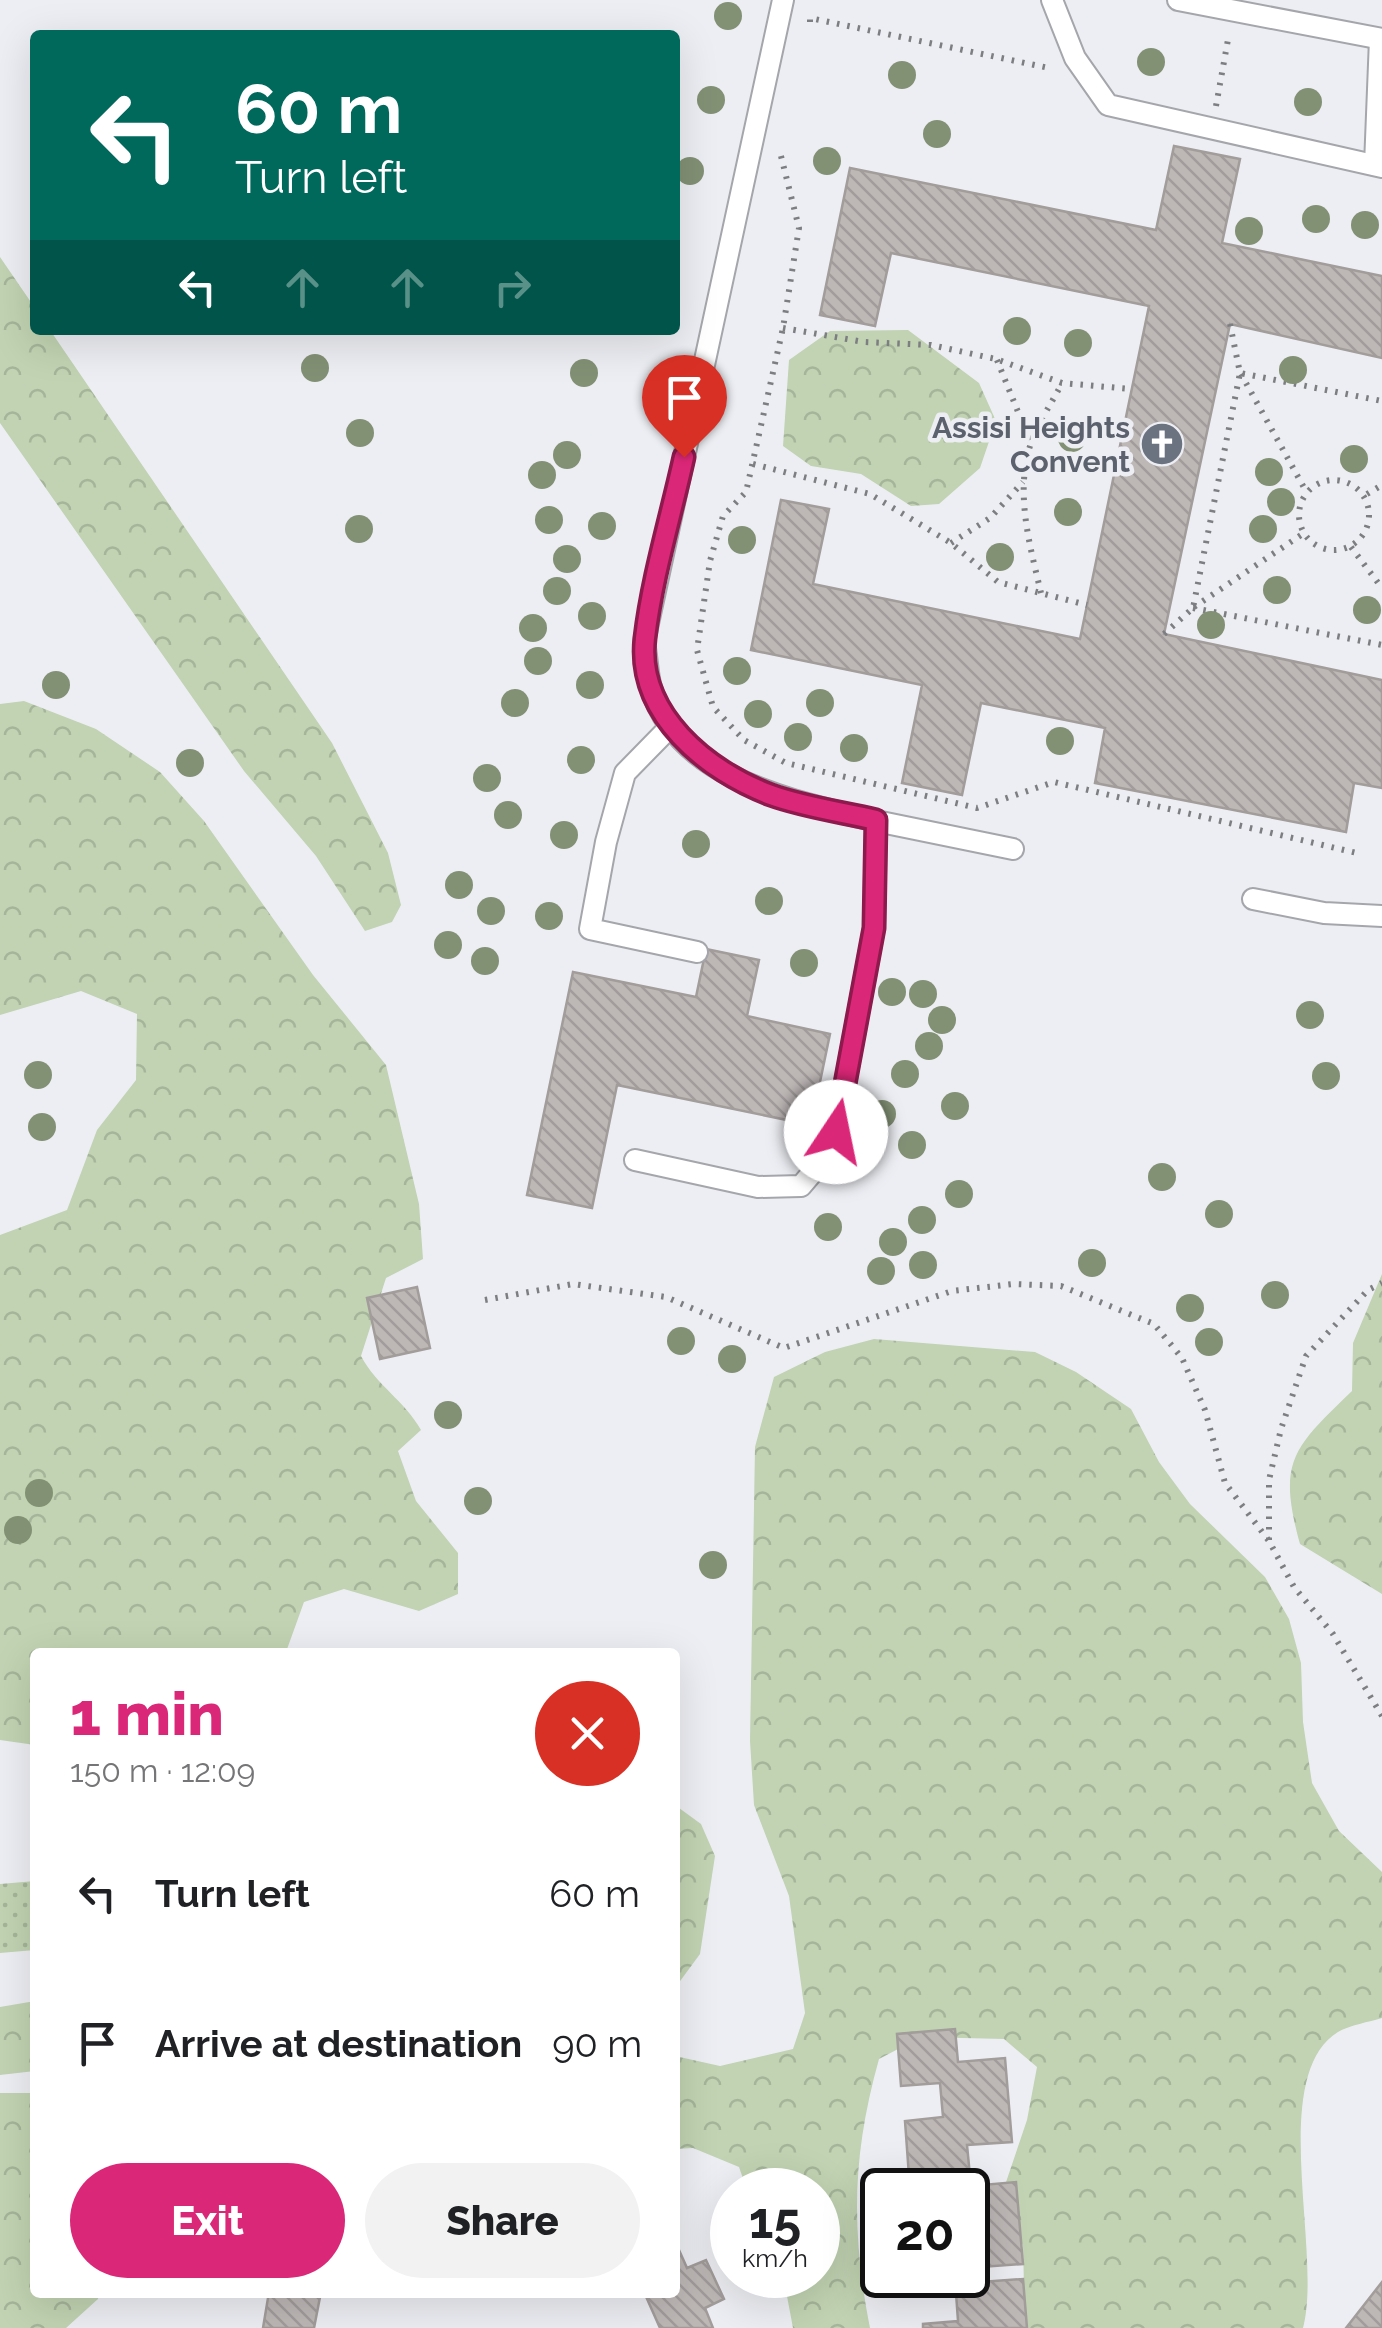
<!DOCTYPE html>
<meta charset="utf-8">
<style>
:root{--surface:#fff;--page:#f2f2f2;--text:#202124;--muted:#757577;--accent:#db2777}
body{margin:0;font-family:Raleway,sans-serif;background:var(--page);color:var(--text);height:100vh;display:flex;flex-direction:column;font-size:38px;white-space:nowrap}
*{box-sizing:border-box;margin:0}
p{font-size:32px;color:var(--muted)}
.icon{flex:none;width:55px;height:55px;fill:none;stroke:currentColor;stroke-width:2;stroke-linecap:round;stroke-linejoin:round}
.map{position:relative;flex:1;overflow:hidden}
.details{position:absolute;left:30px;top:1648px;width:650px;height:650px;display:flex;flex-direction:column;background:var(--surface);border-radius:10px;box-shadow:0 10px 40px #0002}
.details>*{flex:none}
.top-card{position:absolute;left:30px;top:30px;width:650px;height:305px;border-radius:10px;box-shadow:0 10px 40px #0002;background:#00695c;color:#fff;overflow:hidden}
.speed{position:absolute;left:710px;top:2168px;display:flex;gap:20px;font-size:50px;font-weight:700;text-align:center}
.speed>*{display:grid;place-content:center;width:130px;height:130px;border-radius:50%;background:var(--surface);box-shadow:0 10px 40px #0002;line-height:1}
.speed small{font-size:25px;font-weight:400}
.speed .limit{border:5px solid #111;border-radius:15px;background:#fff;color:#111}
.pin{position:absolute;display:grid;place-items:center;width:85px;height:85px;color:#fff;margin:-102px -42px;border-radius:50% 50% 50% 0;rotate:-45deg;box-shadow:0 0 10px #0007}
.pin .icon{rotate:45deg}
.me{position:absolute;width:110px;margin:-55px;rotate:11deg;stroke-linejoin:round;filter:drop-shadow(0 0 8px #0008)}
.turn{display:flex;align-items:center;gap:35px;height:210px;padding:0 40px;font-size:45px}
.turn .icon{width:130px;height:130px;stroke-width:2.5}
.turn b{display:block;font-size:70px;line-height:85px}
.lanes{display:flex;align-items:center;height:95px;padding:0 40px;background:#0003;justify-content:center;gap:50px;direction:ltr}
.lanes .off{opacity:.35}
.round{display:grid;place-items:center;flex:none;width:105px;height:105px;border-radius:52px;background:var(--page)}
.summary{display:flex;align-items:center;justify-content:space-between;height:170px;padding:0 40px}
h1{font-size:60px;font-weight:800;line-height:75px;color:var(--accent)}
.button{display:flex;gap:20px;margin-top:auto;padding:20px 40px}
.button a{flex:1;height:115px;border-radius:60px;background:var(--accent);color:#fff;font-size:40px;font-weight:800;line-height:115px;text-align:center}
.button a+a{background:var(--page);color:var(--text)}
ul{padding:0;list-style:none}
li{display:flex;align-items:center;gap:30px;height:150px;padding:0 40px}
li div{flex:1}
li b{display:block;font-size:38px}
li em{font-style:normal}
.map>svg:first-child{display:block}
.grass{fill:url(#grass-dots)}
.forest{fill:url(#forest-crowns)}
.building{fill:url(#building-back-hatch);stroke:#a29c9b;stroke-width:2.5}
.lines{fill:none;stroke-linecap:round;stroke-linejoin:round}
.lane-casing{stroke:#a5a6ab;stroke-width:24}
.path{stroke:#7d7e81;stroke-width:6;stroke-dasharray:2.5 8;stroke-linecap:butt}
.lane{stroke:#fff;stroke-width:20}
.tree{fill:#829074}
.route-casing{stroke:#8e194d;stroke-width:25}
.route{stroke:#db2777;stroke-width:18}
.labels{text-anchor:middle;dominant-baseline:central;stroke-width:9;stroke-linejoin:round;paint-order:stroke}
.worship-label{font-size:30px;font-weight:bold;fill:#5b616d;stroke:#edeef3;text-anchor:end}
</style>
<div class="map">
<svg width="1382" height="2328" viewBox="0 0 1382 2328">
<defs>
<pattern id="grass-dots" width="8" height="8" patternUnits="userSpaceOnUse" patternTransform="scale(2.5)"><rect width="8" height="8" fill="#c1d3b2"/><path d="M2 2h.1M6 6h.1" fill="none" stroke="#a5b599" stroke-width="1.8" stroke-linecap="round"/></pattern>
<pattern id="forest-crowns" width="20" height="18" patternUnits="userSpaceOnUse" patternTransform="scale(2.5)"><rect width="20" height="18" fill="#c1d3b2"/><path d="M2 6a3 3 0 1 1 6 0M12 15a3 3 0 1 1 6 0" fill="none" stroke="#a5b599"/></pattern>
<pattern id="building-back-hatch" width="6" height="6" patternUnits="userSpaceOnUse" patternTransform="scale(2.5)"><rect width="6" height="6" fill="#bdb7b6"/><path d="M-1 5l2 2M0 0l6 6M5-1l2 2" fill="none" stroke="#a29d9c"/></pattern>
</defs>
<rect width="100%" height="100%" fill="#edeef3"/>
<path class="grass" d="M35 1881V1950L0 1953V1884Z"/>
<g class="forest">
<path d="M0 257 35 308V330H50L332 743 388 853 401 905 392 922 365 931 316 856 244 771 0 423Z"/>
<path d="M908 330 979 383 996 421 980 468 939 504 911 506 861 474 811 466 783 446 789 360 830 331Z"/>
<path d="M24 701 96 729 160 772 204 821 313 975 386 1065 419 1204 423 1259 386 1278 361 1356C377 1386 404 1400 421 1430L398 1451 416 1501 458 1553V1594L419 1611 344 1589 304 1602 286 1652H35V1745L0 1740V1235L67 1210 97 1130 136 1080 137 1014 81 991 0 1015V704Z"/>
<path d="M1382 1274V1594L1300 1544C1277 1461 1293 1448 1352 1391L1353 1343Z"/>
<path d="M874 1339 1035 1352 1076 1372 1131 1409 1159 1462 1190 1504 1265 1577 1289 1619 1301 1663 1303 1722 1312 1783 1339 1831 1382 1872V2018C1369 2022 1350 2025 1338 2032 1267 2076 1323 2254 1303 2328H1025L1023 2246 1003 2191 1027 2120 1037 2067 1004 2039 921 2037 879 2059C852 2155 851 2231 870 2328H793L786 2291 788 2275H818V2190H747L739 2167 693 2148 675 2149V2056L720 2066 793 2049 805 2013 789 1896 754 1805 750 1741 755 1447 774 1377 825 1352Z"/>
<path d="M675 1805 701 1824 715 1856 700 1954 675 1988Z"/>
<path d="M35 2001V2071L0 2075V2007Z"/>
<path d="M0 2093H35V2292L99 2293 98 2299 66 2328H0Z"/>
</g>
<g class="building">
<path d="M1174 146 1240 159 1222 243 1382 276V358L1230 324 1164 634 1382 680V788L1354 783 1346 832 1095 783 1105 728 981 703 962 795 902 783 922 685 751 650 781 500 829 509 813 584 1080 639 1149 306 891 253 875 326 820 315 850 168 1156 230Z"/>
<path d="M706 949 759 960 747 1016 830 1034 811 1125 617 1085 592 1208 527 1195 573 972 696 997Z"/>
<path d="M417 1287 430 1348 380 1359 367 1298Z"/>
<path d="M955 2029 958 2062 1005 2058 1012 2142 967 2145 971 2186 1016 2182 1023 2264 968 2268V2190H910L905 2121 943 2117 940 2083 901 2086 897 2034Z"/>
<path d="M675 2241 687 2268 706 2260 724 2299 705 2308 713 2328H660L644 2292H675Z"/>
<path d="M917 2275H967V2283L1023 2279 1027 2328H923V2324L958 2321 956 2293 919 2296Z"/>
<path d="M1382 2282V2328H1346Z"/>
<path d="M269 2292H321L314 2328H263Z"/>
</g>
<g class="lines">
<g class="lane-casing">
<g id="lane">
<path d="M783 0 644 642C647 657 647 674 651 688 679 781 795 801 876 821"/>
<path d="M1052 0 1075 58 1108 105 1382 167"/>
<path d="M1178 0 1382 39"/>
<path d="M1375 165 1380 39"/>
<path d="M670 727 625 773 606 842 590 929 697 952"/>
<path d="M1253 899 1324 913 1382 916"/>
<path d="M635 1160 758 1187 801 1186 823 1160 836 1132 874 928 876 821 1013 849"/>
</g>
</g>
<g class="path">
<path d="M810 22V18L1049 68"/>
<path d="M1216 106 1229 34"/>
<path d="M781 156 799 228 783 328 746 492 723 516 710 561 697 650 713 707 744 740 786 763 977 808 1054 782 1361 854"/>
<path d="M1230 324 1240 373 1382 401"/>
<path d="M783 328 864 342 931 345 996 359 1062 383 1131 389"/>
<path d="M997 360 1031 444"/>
<path d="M1241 374 1307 493"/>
<path d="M753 464 870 494 951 543 998 582 1087 605"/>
<circle cx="1334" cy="515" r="35"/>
<path d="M1367 494 1382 485"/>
<path d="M951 543 990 518 1023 482"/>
<path d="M1351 547 1382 588"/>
<path d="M1041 593C1030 546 1015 494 1030 446 1037 424 1052 403 1062 383"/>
<path d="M1194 607 1304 533"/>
<path d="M1193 608 1382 645"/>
<path d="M1164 634 1193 608 1240 373"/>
<path d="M485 1300 573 1284 666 1297 784 1348 952 1291 1013 1284 1061 1286 1154 1324 1182 1358 1205 1410 1225 1483 1269 1541 1294 1587 1333 1634 1382 1716"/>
<path d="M1269 1540V1480L1281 1429 1306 1356 1368 1290 1382 1283"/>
</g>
<use href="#lane" class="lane"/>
</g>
<g class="tree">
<circle cx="728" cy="16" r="14"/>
<circle cx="1151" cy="62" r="14"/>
<circle cx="902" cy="75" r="14"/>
<circle cx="711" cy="100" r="14"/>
<circle cx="1308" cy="102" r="14"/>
<circle cx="937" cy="134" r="14"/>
<circle cx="827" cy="161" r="14"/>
<circle cx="690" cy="171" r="14"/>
<circle cx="1316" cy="219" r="14"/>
<circle cx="1365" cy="225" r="14"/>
<circle cx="1249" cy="231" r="14"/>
<circle cx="1017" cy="331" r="14"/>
<circle cx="1078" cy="343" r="14"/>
<circle cx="315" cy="368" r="14"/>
<circle cx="1293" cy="370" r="14"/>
<circle cx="584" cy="373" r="14"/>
<circle cx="360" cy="433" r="14"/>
<circle cx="1072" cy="438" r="14"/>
<circle cx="567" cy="455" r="14"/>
<circle cx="1354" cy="459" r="14"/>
<circle cx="1269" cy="472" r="14"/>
<circle cx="542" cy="475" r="14"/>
<circle cx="1281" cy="502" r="14"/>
<circle cx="1068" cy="512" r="14"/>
<circle cx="549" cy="520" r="14"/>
<circle cx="602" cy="526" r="14"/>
<circle cx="359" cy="529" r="14"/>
<circle cx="1263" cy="529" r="14"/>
<circle cx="742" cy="540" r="14"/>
<circle cx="1000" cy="557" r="14"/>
<circle cx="567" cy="559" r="14"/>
<circle cx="1277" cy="590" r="14"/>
<circle cx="557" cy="591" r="14"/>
<circle cx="1367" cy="610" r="14"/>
<circle cx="592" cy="616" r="14"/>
<circle cx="1211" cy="625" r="14"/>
<circle cx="533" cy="628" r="14"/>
<circle cx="538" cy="661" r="14"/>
<circle cx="737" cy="671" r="14"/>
<circle cx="56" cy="685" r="14"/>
<circle cx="590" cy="685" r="14"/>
<circle cx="515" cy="703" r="14"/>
<circle cx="820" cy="703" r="14"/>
<circle cx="758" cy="714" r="14"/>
<circle cx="798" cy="737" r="14"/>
<circle cx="1060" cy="741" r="14"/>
<circle cx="854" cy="748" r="14"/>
<circle cx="581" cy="760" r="14"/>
<circle cx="190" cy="763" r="14"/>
<circle cx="487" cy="778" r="14"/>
<circle cx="508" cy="815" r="14"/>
<circle cx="564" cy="835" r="14"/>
<circle cx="696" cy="844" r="14"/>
<circle cx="459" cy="885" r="14"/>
<circle cx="769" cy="901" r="14"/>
<circle cx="491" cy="911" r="14"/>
<circle cx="549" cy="916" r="14"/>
<circle cx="448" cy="945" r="14"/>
<circle cx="485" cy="961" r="14"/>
<circle cx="804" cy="963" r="14"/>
<circle cx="892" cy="992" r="14"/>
<circle cx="923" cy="994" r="14"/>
<circle cx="1310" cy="1015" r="14"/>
<circle cx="942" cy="1020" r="14"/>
<circle cx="929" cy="1046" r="14"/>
<circle cx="905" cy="1074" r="14"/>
<circle cx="38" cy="1075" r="14"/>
<circle cx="1326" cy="1076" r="14"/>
<circle cx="955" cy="1106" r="14"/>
<circle cx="882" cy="1114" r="14"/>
<circle cx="42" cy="1127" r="14"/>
<circle cx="912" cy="1145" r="14"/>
<circle cx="1162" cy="1177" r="14"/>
<circle cx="959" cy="1194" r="14"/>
<circle cx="1219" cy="1214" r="14"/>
<circle cx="922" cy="1220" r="14"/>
<circle cx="828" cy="1227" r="14"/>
<circle cx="893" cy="1242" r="14"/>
<circle cx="1092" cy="1263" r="14"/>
<circle cx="923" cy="1265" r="14"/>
<circle cx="881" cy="1271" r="14"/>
<circle cx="1275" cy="1295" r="14"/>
<circle cx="1190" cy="1308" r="14"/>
<circle cx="681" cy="1341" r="14"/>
<circle cx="1209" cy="1342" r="14"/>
<circle cx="732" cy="1359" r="14"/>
<circle cx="448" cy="1415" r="14"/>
<circle cx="39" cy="1493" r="14"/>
<circle cx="478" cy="1501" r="14"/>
<circle cx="18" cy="1530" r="14"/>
<circle cx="713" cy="1565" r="14"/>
</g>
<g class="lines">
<g class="route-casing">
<path id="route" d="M684 457C671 516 652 578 645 638 636 714 707 771 771 795 804 807 842 812 876 820L874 928 836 1132"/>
</g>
<use href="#route" class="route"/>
</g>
<defs>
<g id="church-disc" transform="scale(2.25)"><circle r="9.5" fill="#6b7280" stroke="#edeef3"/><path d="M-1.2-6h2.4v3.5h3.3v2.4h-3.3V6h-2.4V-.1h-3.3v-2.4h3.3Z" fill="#fff"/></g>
</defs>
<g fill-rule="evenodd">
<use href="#church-disc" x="1162" y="444"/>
</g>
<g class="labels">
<g class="worship-label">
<text x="1130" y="427">Assisi Heights<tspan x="1130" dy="34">Convent</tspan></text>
</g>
</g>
</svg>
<div class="speed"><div>15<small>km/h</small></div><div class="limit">20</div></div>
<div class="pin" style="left:684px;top:457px;background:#d93025"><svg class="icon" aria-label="arrive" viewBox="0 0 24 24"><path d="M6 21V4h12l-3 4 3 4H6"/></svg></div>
<svg class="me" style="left:836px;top:1132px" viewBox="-20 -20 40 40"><circle r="19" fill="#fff"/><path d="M0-13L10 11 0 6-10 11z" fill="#db2777"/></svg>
<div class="top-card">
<div class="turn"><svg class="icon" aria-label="left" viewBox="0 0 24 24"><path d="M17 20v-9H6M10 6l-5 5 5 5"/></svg><div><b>60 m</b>Turn left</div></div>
<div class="lanes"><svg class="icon" aria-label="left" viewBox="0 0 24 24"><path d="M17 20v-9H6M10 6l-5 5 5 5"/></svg><svg class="icon off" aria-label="ahead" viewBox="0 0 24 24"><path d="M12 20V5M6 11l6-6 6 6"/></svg><svg class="icon off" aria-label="ahead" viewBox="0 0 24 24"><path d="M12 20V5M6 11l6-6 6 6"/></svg><svg class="icon off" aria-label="right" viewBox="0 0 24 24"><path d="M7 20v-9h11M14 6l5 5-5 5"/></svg></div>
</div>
<section class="details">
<div class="summary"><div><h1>1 min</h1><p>150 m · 12:09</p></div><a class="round" style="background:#d93025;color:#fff"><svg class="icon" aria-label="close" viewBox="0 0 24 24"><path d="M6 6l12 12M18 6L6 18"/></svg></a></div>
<ul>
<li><svg class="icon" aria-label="left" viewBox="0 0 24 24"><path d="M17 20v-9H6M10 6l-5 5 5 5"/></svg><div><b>Turn left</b></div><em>60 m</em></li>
<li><svg class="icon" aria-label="arrive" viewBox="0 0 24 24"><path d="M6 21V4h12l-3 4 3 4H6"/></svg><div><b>Arrive at destination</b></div><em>90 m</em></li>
</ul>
<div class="button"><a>Exit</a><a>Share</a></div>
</section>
</div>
